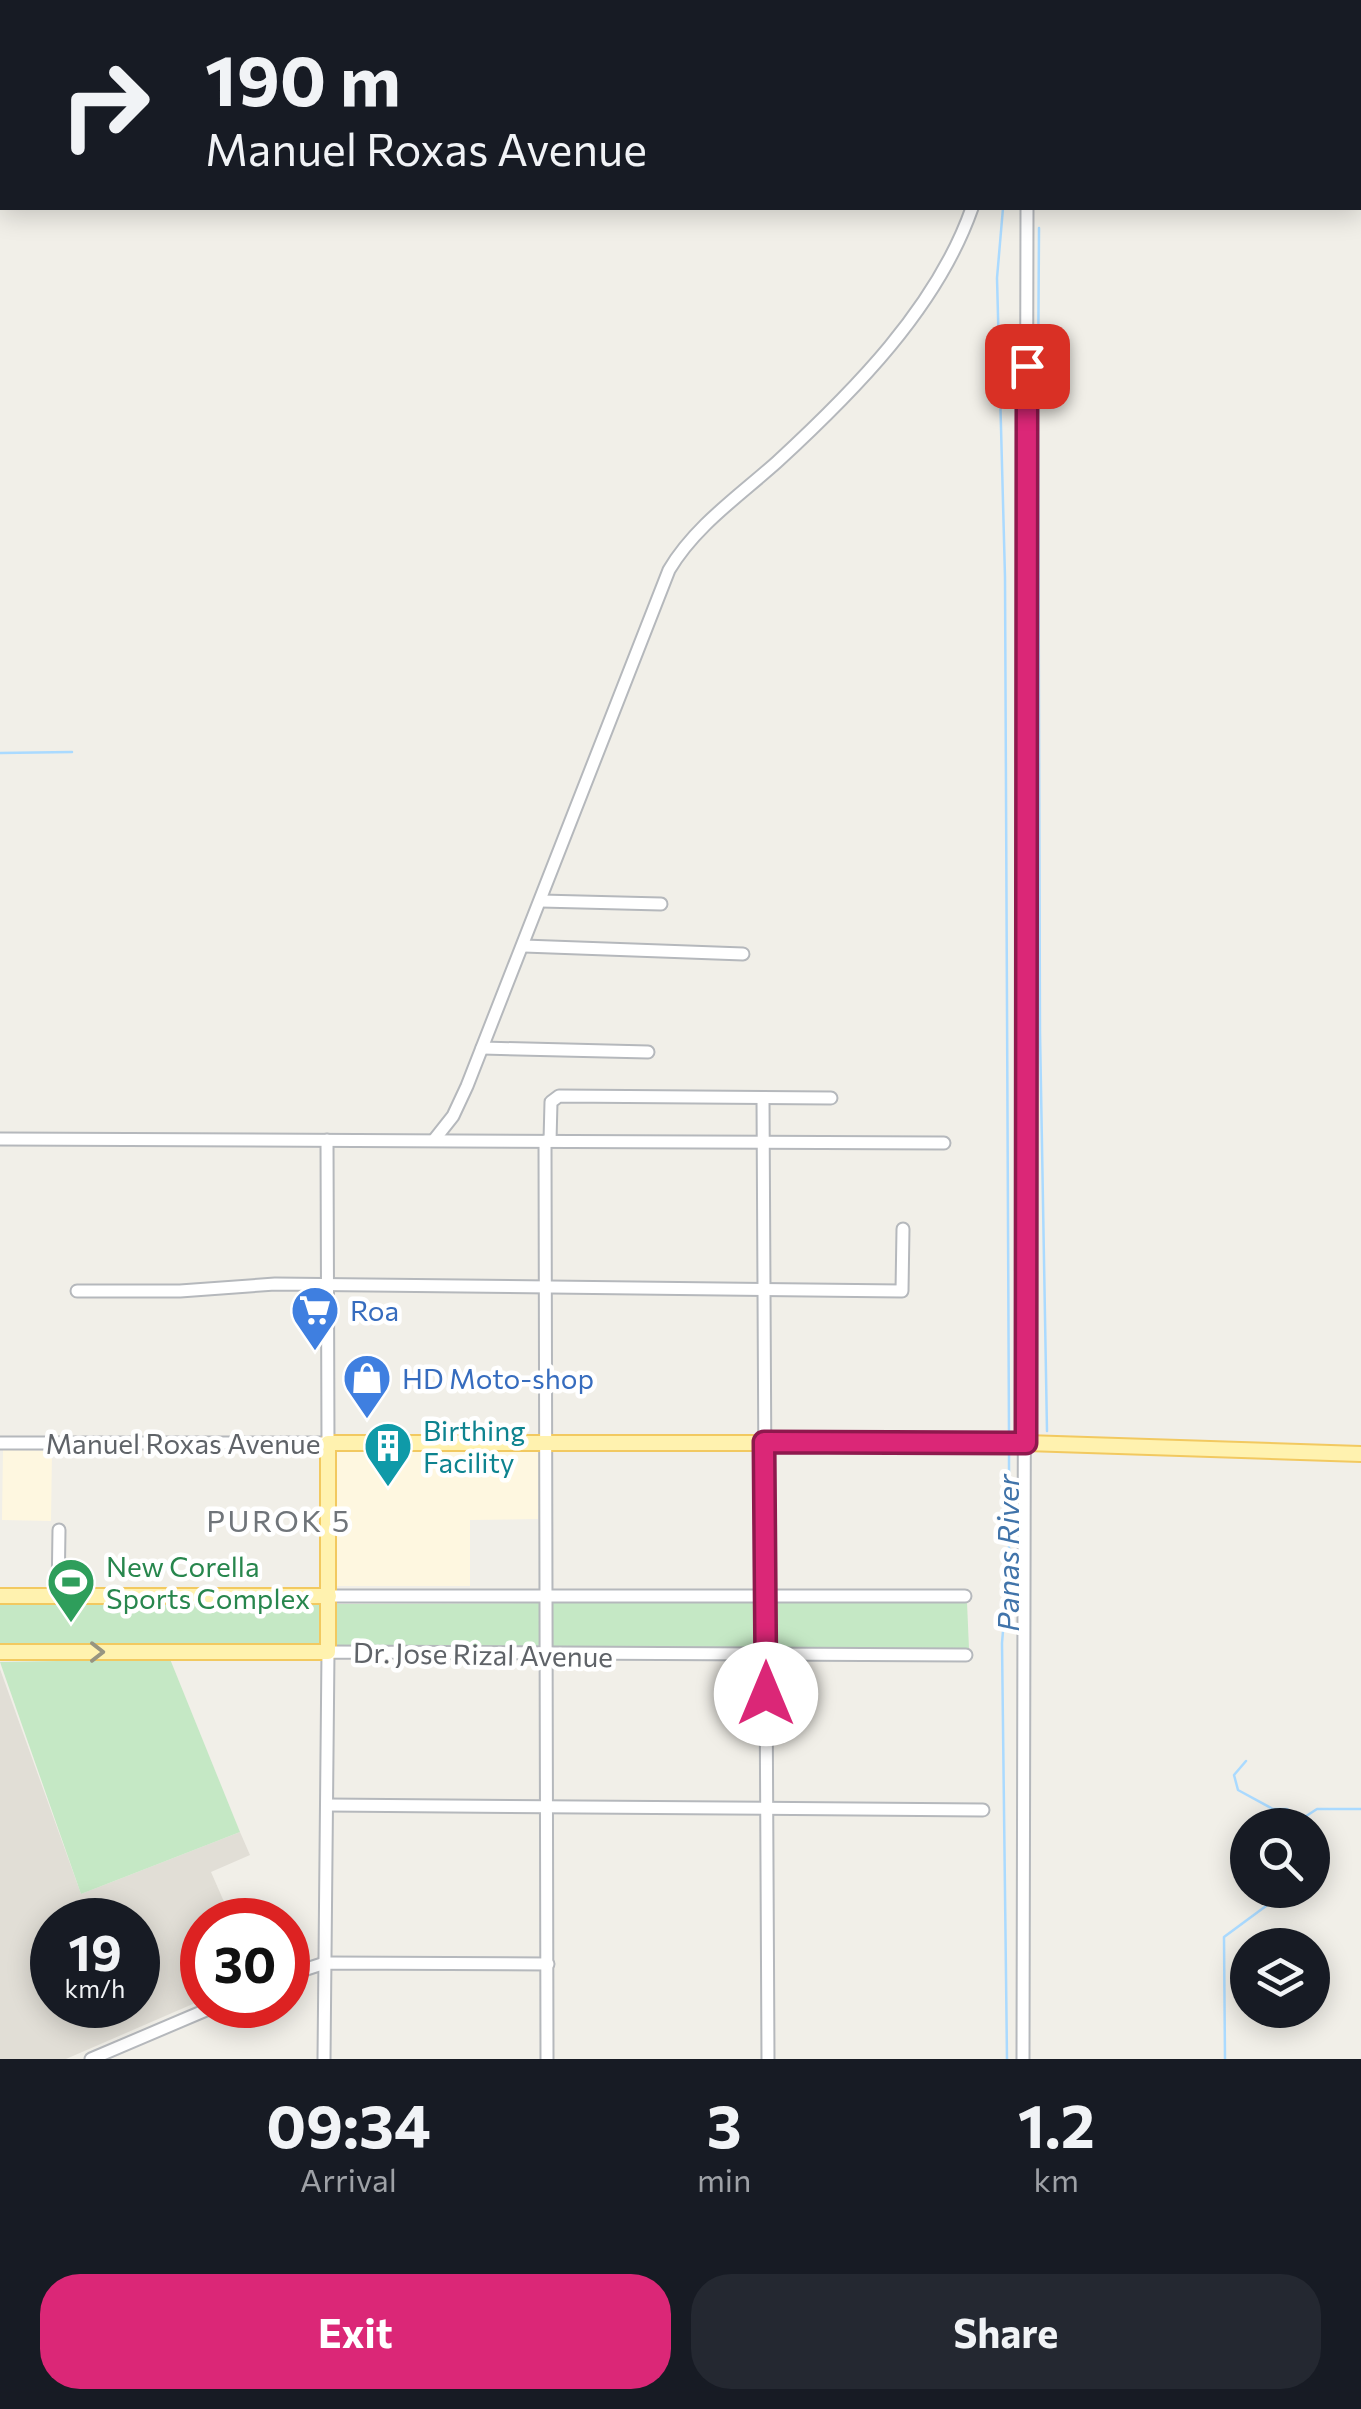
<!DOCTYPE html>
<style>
:root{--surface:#171b24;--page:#242831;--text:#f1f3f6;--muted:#9ea1a6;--accent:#db2777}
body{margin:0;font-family:Commissioner,sans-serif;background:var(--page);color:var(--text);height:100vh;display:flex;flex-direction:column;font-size:38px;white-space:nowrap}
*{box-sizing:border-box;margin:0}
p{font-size:32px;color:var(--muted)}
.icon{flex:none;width:55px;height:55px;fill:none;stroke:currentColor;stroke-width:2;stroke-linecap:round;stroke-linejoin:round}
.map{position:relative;height:2059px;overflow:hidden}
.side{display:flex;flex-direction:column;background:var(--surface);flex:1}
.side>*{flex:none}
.banner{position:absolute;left:0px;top:0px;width:1362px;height:210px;box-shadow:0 5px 25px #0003;background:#171b24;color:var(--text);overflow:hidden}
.buttons{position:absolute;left:1230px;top:1808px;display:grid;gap:20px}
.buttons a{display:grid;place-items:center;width:100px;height:100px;border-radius:50%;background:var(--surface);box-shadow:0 5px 25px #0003;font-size:50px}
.speed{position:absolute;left:30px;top:1898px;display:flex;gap:20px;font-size:50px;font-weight:700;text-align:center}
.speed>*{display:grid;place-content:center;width:130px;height:130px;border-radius:50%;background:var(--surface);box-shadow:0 5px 25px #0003;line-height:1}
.speed small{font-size:25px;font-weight:400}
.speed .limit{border:15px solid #d22;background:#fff;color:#111}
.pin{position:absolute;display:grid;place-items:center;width:85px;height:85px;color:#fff;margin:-42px;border-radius:20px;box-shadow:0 5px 15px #0006}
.me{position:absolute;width:110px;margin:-55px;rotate:0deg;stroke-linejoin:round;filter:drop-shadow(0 0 8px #0008)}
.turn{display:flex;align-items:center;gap:35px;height:210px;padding:0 40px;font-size:45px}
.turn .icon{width:130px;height:130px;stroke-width:2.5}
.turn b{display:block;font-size:70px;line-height:85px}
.eta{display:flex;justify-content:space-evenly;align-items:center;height:170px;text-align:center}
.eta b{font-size:60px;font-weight:700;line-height:70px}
.button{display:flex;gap:20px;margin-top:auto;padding:20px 40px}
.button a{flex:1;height:115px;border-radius:40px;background:var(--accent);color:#fff;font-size:40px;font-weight:700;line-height:115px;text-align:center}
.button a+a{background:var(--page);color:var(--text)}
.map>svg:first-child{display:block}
.commercial{fill:#fef7e0}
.education{fill:#e1ded6;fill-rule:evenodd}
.green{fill:#c5e8c5}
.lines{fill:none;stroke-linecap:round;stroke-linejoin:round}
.stream{stroke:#aadaff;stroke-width:2.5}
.minor-casing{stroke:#b5b8bc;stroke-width:15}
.major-casing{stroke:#f2c960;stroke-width:18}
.minor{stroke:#fff;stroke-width:11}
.major{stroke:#fff2af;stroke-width:14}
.oneway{stroke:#979581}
.route-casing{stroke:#8e194d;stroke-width:25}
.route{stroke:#db2777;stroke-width:18}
.labels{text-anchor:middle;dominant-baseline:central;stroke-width:9;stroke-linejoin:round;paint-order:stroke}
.shop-label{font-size:28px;fill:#366cbe;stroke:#fff;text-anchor:start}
.culture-label{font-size:28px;fill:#0d838f;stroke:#fff;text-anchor:start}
.street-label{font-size:28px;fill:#5f6368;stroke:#fff}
.leisure-label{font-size:28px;fill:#27864d;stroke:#fff;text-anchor:start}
.neighbourhood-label{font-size:30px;letter-spacing:2.5px;fill:#70757a;stroke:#fff}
.water-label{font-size:30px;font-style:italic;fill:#4174aa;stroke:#fff}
</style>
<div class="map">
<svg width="1361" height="2059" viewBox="0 0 1361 2059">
<rect width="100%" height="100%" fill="#f1efe8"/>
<g class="commercial">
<path d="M539 1448 538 1519 470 1520V1586H334V1450Z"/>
<path d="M3 1450 52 1451 51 1521 2 1520Z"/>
</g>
<path class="education" d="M0 1669 81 1894 240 1832 250 1855 211 1872 232 1920H202V2000L66 2059H0ZM52 1920H138V2005H52Z"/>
<g class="green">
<path d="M967 1602 969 1649 772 1648V1603Z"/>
<path d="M540 1603V1647L336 1645V1604Z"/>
<path d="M553 1603H758V1648L553 1647Z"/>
<path d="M321 1604V1645L0 1644V1605Z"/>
<path d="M170 1659 240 1832 81 1894 0 1662Z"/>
</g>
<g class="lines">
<g class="stream">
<path d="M975 0V2"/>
<path d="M1103 2 1106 0"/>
<path d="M1003 208 997 278 1005 577 1009 1436"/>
<path d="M1038 391 1039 228"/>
<path d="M1038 398 1040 1032 1047 1431"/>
<path d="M0 753 72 752"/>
<path d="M1246 1761 1234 1775 1238 1790 1273 1809H1287L1299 1821"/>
<path d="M1300 1820 1317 1809H1361"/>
<path d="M1007 2059 1002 1643 1009 1558V1449"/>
<path d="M1225 2059 1224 1937 1266 1906 1272 1890"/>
</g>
<g class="minor-casing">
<g id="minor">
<path d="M1030 2V0"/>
<path d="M541 901 661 904"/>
<path d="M524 946 743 954"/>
<path d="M482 1048 648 1052"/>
<path d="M763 1098 768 2059"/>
<path d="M0 1139 944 1143"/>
<path d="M434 1140 453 1116 467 1086 669 570C695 526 739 496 777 462 853 392 937 308 972 208"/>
<path d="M545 1141 547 2059"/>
<path d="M550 1141 551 1102 559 1096 831 1098"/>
<path d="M77 1291H180L275 1284 902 1291 903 1229"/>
<path d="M0 1443H328L327 1140"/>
<path d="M58 1596 59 1530"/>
<path d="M329 1596H965"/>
<path d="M327 1805 983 1810"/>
<path d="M288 1975 325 1963 548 1964"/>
<path d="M91 2059 218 2005"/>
<path d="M324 2059 328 1652 966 1655"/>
<path d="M1023 2059 1027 208"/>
</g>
</g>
<g class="major-casing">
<g id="major">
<path d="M0 1596H329"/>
<path d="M0 1652H328V1443H1026L1361 1454"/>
</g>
</g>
<use href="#minor" class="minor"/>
<use href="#major" class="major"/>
</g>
<defs><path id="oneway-chevron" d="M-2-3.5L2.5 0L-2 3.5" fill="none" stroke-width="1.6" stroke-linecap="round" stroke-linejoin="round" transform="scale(2.5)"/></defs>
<use class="oneway" href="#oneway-chevron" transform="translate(97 1652)"/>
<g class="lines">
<g class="route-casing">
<path id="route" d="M766 1694 764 1442 1026 1443 1027 366"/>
</g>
<use href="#route" class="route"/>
</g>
<defs>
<g id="supermarket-pin" transform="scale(2.5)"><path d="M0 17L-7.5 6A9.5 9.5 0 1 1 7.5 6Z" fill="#3f7fe0" stroke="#fff"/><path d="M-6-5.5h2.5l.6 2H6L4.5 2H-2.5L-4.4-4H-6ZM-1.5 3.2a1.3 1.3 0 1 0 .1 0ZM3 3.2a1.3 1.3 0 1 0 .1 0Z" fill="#fff"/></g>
<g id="shop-pin" transform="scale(2.5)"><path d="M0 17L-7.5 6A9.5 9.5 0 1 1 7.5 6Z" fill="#3f7fe0" stroke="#fff"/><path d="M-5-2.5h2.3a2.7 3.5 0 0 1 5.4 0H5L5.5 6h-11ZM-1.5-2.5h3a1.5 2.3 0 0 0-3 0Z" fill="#fff"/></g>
<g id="building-pin" transform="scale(2.5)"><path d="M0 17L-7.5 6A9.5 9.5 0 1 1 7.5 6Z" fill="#0f9aa8" stroke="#fff"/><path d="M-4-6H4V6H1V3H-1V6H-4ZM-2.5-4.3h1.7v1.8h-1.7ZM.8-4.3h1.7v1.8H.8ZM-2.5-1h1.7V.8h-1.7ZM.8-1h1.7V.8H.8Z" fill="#fff"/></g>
<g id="stadium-pin" transform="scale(2.5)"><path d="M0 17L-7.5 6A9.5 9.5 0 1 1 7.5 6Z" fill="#2e9e5b" stroke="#fff"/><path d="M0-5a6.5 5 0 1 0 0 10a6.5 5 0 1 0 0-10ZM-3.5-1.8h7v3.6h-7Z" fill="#fff"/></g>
</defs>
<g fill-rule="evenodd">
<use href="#supermarket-pin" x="315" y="1310"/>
<use href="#shop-pin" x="367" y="1378"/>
<use href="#building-pin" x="388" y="1446"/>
<use href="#stadium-pin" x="71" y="1582"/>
</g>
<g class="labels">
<g class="shop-label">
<text x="350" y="1310">Roa</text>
<text x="402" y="1378">HD Moto-shop</text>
</g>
<g class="culture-label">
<text x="423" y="1430">Birthing<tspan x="423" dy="32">Facility</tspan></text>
</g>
<g class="street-label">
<text x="183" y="1443">Manuel Roxas Avenue</text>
<text transform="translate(483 1654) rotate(1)">Dr. Jose Rizal Avenue</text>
</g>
<g class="leisure-label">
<text x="106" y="1566">New Corella<tspan x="106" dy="32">Sports Complex</tspan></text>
</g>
<g class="neighbourhood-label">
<text x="279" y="1519">PUROK 5</text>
</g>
<g class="water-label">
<text transform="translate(1006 1553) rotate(-90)">Panas River</text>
</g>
</g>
</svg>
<div class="buttons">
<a><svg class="icon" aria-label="search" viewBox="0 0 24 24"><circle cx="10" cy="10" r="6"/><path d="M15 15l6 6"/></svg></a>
<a><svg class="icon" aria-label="layers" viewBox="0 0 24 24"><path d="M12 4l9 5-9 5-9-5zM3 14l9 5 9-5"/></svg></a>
</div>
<div class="speed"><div>19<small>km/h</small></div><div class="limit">30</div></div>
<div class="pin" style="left:1027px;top:366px;background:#d93025"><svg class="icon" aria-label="arrive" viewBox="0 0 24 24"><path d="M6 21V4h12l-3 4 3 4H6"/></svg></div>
<svg class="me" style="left:766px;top:1694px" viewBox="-20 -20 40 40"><circle r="19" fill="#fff"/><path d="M0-13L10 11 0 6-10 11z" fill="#db2777"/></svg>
<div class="banner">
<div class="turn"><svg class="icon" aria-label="right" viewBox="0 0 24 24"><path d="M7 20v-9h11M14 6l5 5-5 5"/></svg><div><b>190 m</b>Manuel Roxas Avenue</div></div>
</div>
</div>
<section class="side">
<div class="eta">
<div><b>09:34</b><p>Arrival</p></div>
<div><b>3</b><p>min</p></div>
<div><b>1.2</b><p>km</p></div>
</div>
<div class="button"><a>Exit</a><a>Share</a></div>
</section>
